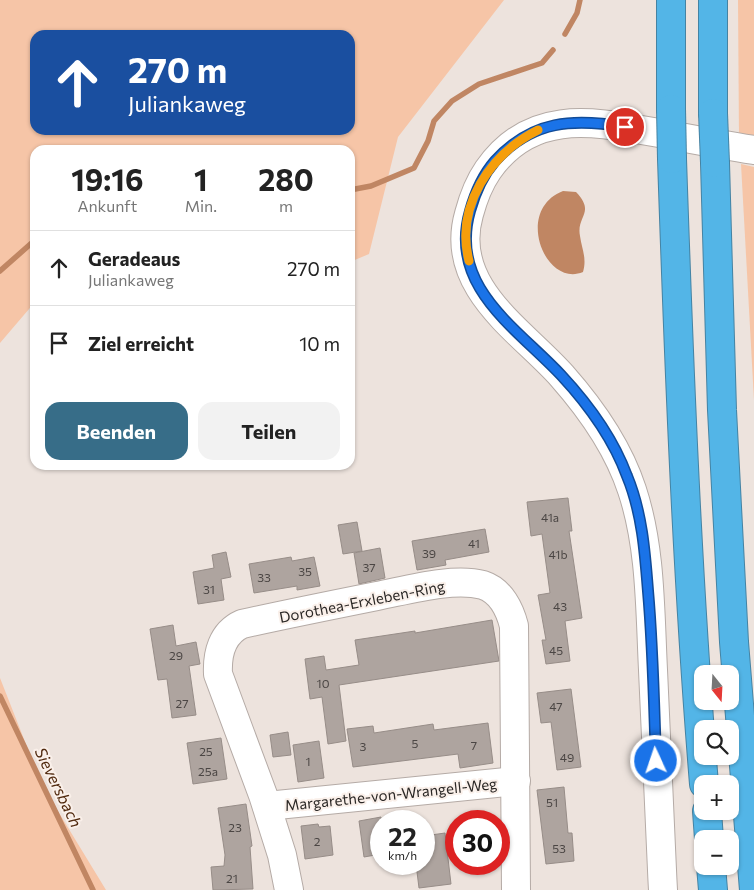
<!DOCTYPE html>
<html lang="de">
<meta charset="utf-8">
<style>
:root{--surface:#fff;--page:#f2f2f2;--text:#222;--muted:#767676;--line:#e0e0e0;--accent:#376d88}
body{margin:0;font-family:Commissioner,sans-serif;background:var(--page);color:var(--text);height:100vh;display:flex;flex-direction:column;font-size:19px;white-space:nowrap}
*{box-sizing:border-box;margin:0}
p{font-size:16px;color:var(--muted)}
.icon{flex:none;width:28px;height:28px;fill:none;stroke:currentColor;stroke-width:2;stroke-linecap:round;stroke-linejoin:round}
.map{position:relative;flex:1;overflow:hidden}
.sheet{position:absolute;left:30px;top:145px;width:325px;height:325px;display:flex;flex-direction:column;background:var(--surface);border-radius:15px;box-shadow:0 1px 4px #0004}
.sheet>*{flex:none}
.top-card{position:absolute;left:30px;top:30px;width:325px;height:105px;border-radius:15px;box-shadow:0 1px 4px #0004;background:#1a4fa0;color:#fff;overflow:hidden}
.needle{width:32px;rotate:162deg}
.buttons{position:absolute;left:694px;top:665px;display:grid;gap:10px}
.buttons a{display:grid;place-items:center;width:45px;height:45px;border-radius:10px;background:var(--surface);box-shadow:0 1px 4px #0004;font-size:25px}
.speed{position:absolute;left:370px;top:810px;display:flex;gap:10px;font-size:25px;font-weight:700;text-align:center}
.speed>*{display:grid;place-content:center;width:65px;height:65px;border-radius:50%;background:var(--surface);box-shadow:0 1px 4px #0004;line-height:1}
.speed small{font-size:12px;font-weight:400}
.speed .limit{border:8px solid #d22;background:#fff;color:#111}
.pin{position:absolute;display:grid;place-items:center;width:42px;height:42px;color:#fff;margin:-21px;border:2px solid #fff;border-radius:50%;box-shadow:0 1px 5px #0007}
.me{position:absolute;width:55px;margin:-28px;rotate:357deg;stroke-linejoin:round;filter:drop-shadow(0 0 4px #0008)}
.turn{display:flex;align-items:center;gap:18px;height:105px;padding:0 15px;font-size:22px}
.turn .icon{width:65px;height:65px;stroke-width:2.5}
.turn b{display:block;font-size:35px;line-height:42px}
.eta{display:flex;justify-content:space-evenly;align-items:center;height:85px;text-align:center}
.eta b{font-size:30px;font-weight:700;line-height:35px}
.action{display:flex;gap:10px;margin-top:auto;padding:10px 15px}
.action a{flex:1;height:58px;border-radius:15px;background:var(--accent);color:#fff;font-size:20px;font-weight:700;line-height:58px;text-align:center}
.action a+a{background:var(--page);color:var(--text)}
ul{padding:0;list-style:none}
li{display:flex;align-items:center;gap:15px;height:75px;padding:0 15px;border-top:1px solid var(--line)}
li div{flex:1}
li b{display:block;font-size:19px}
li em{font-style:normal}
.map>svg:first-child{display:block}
.green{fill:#f6c5a7;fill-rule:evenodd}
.water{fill:#c08663}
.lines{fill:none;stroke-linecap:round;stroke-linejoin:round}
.stream{stroke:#c08663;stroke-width:5.5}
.building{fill:#aea49f;stroke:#978d88}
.minor-casing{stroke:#b5aba6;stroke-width:30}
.highway-casing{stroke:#4583a3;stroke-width:30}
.minor{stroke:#fff;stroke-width:28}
.highway{stroke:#53b5e7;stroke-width:28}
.highway-bridge-casing{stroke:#4583a3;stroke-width:30;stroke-linecap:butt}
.highway-bridge{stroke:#53b5e7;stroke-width:28}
.route-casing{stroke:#114b97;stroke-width:12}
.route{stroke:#1a73e8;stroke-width:9}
.slow{stroke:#f59e0b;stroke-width:9}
.labels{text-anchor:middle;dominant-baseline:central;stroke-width:4;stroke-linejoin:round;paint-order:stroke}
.number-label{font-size:12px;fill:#4b4644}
.street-label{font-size:15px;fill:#2a2725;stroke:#faf0ea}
.water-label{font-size:16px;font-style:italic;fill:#50290e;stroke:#faf0ea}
</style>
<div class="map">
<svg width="754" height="890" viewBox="0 0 754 890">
<rect width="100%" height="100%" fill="#ede3dd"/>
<g class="green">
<path d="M0 0H504L398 137 369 254 350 262V150H35V302L0 343ZM35 35H350V130H35Z"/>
<path d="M738 0H754V142L739 140Z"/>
<path d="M741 164 754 167V400Z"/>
<path d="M0 678 42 785 106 890H0Z"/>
</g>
<path class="water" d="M563 191 576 192C596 213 576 216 580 236 582 250 587 258 583 272 545 288 514 210 563 191Z"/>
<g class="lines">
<g class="stream">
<path d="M565 34 577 13 580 0"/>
<path d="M350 190 371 186 414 168 428 141 434 121 452 101 479 84 542 63 553 50"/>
<path d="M0 271 35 240"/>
<path d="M0 696 93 890"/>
</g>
</g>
<g class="building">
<path d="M568 498 572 531H569L582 618 565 621 570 661 546 664 542 640H546L538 595 550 593 542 534 531 536 527 502Z"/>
<path d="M357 522 362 551 343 554 338 525Z"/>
<path d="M485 529 489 552 445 560 446 565 417 570 412 541Z"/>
<path d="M380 548 385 578 359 584 354 553Z"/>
<path d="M226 552 231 577 221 579 224 600 198 604 193 572 214 568 212 555Z"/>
<path d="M291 557 292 561 314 557 320 586 297 590V586L254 593 249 564Z"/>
<path d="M492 620 499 661 339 685 346 741 328 744 322 697 310 699 305 659 324 656 326 670 359 665 355 640 415 631V633Z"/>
<path d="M173 625 176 646 196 642 200 664 189 666 196 715 172 718 167 679 158 680 150 629Z"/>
<path d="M571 689 581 767 557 770 551 722 541 723 537 693Z"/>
<path d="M488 723 493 763 460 768 458 754 353 767 347 729 373 726 374 733 433 724 434 730Z"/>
<path d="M288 732 291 755 273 757 270 735Z"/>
<path d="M221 738 227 779 193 784 187 743Z"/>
<path d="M319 741 324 778 298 782 293 745Z"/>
<path d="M564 787 568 833H572L574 861 546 864 537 790Z"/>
<path d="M246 804 252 846 250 847 253 889 213 890 211 867 224 866 225 855 218 808Z"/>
<path d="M381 817V854L364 857 359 821Z"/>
<path d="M318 824 319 827 330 826 333 855 305 859 301 826Z"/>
<path d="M445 833 451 884 419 888 416 864H424V836Z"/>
</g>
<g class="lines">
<g class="minor-casing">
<g id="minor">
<path d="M267 806 516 781"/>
<path d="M289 890 282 855 263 795 218 674C217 654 222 633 242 624 287 614 332 605 377 596 408 590 453 577 483 585 501 591 510 610 514 626L516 890"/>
<path d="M663 890C659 817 656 744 653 670 650 611 651 547 632 490 618 447 592 410 562 376 521 330 448 287 469 214 473 199 479 183 488 170 532 107 595 122 659 133 691 139 722 145 754 150"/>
</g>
</g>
<g class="highway-casing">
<g id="highway">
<path d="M713 0V113"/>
<path d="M671 109V0"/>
<path d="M672 159C679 367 687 576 704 784"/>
<path d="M715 163 722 410 734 642 754 890"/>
<path d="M707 811 709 839"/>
<path d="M711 866 713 890"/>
</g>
</g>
<use href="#minor" class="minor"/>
<use href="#highway" class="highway"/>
<g class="highway-bridge-casing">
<g id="highway-bridge">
<path d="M671 109 672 159"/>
<path d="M713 113 715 163"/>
</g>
</g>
<use href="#highway-bridge" class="highway-bridge"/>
</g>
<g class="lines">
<g class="route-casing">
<path id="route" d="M625 127C574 118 532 120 495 161 482 176 475 193 470 211 448 287 517 328 561 375 588 404 613 438 627 476 642 512 645 552 648 591 653 647 654 704 656 761"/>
</g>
<use href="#route" class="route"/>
<path class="slow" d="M469 261C455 206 490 154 538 130"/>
</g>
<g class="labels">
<g class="number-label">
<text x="550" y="517">41a</text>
<text x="474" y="543">41</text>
<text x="429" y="553">39</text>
<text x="558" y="554">41b</text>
<text x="369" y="567">37</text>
<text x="305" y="571">35</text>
<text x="264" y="577">33</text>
<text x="209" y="589">31</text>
<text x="560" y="606">43</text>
<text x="556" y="650">45</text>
<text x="176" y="655">29</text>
<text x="323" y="683">10</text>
<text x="182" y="703">27</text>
<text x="556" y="706">47</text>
<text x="415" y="743">5</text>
<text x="474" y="745">7</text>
<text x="363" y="746">3</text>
<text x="206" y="751">25</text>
<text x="567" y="757">49</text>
<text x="308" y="761">1</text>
<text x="208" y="771">25a</text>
<text x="552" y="802">51</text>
<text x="235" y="827">23</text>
<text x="317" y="841">2</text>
<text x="559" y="848">53</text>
<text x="232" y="878">21</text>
</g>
<g class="street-label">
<text transform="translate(362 601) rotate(-11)">Dorothea-Erxleben-Ring</text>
<text transform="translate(391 794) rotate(-6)">Margarethe-von-Wrangell-Weg</text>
</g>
<g class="water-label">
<text transform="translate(59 787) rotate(64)">Sieversbach</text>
</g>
</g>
</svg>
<div class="buttons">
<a><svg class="needle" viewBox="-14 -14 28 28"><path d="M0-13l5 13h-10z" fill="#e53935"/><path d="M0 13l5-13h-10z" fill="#767676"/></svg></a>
<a><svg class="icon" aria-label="search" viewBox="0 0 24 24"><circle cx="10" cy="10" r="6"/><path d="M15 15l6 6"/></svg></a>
<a>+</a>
<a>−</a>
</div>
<div class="speed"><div>22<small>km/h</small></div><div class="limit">30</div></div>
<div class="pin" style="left:625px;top:127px;background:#d93025"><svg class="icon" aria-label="arrive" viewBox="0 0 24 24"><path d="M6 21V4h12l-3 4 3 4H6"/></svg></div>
<svg class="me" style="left:656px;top:761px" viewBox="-20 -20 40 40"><circle r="17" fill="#1a73e8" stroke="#fff" stroke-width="3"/><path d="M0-11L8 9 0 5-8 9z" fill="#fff"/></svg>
<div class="top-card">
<div class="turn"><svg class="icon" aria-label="ahead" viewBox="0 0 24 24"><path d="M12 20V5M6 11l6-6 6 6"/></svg><div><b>270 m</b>Juliankaweg</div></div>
</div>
<section class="sheet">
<div class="eta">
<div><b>19:16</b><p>Ankunft</p></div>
<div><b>1</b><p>Min.</p></div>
<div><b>280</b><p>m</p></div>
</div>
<ul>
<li><svg class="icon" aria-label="ahead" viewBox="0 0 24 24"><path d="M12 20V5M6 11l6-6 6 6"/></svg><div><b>Geradeaus</b><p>Juliankaweg</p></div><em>270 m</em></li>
<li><svg class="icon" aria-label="arrive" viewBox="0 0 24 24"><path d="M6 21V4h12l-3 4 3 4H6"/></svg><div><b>Ziel erreicht</b></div><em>10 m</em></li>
</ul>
<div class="action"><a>Beenden</a><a>Teilen</a></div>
</section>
</div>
